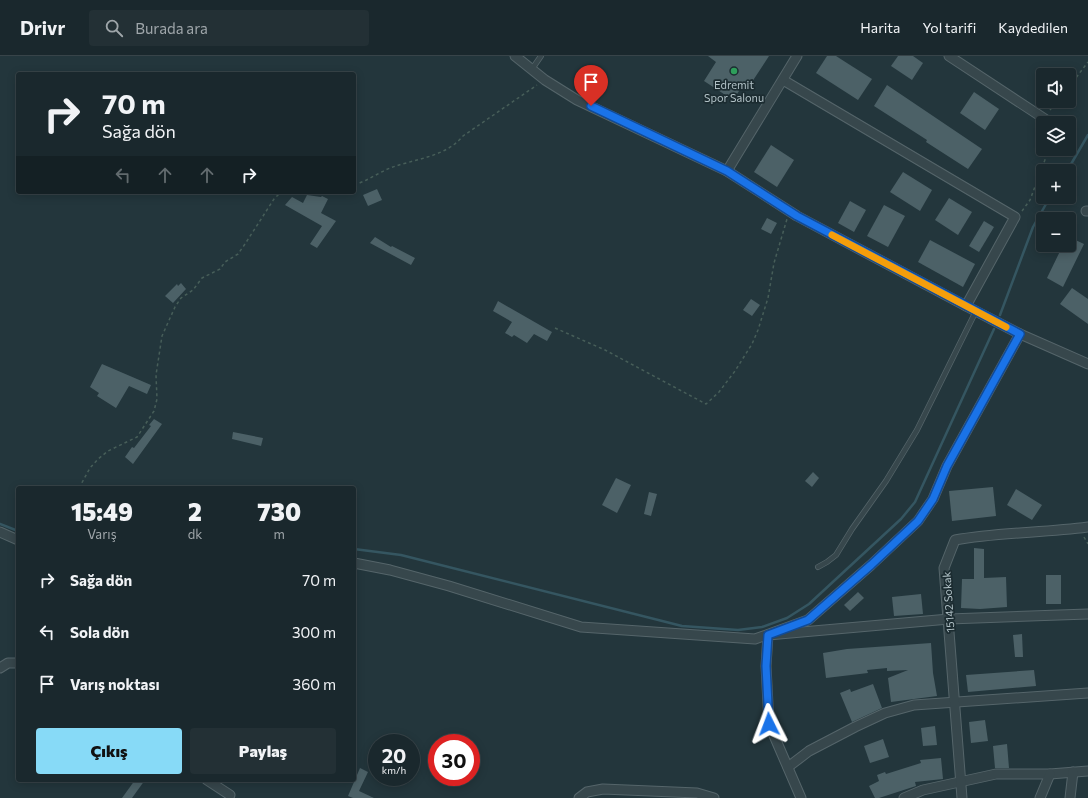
<!DOCTYPE html>
<html lang="tr">
<meta charset="utf-8">
<style>
:root{--surface:#1a282d;--page:#233035;--text:#f1f3f6;--muted:#9fa6aa;--line:#384449;--accent:#87daf7}
body{margin:0;font-family:Commissioner,sans-serif;background:var(--page);color:var(--text);height:100vh;display:flex;flex-direction:column;font-size:15px;white-space:nowrap}
*{box-sizing:border-box;margin:0}
p{font-size:13px;color:var(--muted)}
.icon{flex:none;width:22px;height:22px;fill:none;stroke:currentColor;stroke-width:2;stroke-linecap:round;stroke-linejoin:round}
.map{position:relative;flex:1;overflow:hidden}
.panel{position:absolute;left:16px;top:430px;width:340px;height:296px;display:flex;flex-direction:column;background:var(--surface);border-radius:4px;box-shadow:0 2px 10px #0003,0 0 0 1px var(--line)}
.panel>*{flex:none}
.guide{position:absolute;left:16px;top:16px;width:340px;height:122px;border-radius:4px;box-shadow:0 2px 10px #0003,0 0 0 1px var(--line);background:#1a282d;color:var(--text);overflow:hidden}
.fabs{position:absolute;left:1036px;top:12px;display:grid;gap:8px}
.fabs a{display:grid;place-items:center;width:40px;height:40px;border-radius:4px;background:var(--surface);box-shadow:0 2px 10px #0003,0 0 0 1px var(--line);font-size:20px}
.speed{position:absolute;left:368px;top:678px;display:flex;gap:8px;font-size:20px;font-weight:700;text-align:center}
.speed>*{display:grid;place-content:center;width:52px;height:52px;border-radius:50%;background:var(--surface);box-shadow:0 2px 10px #0003,0 0 0 1px var(--line);line-height:1}
.speed small{font-size:10px;font-weight:400}
.speed .limit{border:6px solid #d22;background:#fff;color:#111}
.pin{position:absolute;display:grid;place-items:center;width:34px;height:34px;color:#fff;margin:-41px -17px;border-radius:50% 50% 50% 0;rotate:-45deg;box-shadow:0 0 4px #0007}
.pin .icon{rotate:45deg}
.me{position:absolute;width:44px;margin:-22px;rotate:357deg;stroke-linejoin:round;filter:drop-shadow(0 0 3px #0008)}
.turn{display:flex;align-items:center;gap:14px;height:84px;padding:0 20px;font-size:18px}
.turn .icon{width:52px;height:52px;stroke-width:2.5}
.turn b{display:block;font-size:28px;line-height:34px}
.lanes{display:flex;align-items:center;height:38px;padding:0 20px;background:#0003;justify-content:center;gap:20px;direction:ltr}
.lanes .off{opacity:.35}
.eta{display:flex;justify-content:space-evenly;align-items:center;height:68px;text-align:center}
.eta b{font-size:24px;font-weight:800;line-height:28px}
.primary-button{display:flex;gap:8px;margin-top:auto;padding:8px 20px}
.primary-button a{flex:1;height:46px;border-radius:4px;background:var(--accent);color:#111;font-size:16px;font-weight:800;line-height:46px;text-align:center}
.primary-button a+a{background:var(--page);color:var(--text)}
ul{padding:0;list-style:none}
li{display:flex;align-items:center;gap:12px;height:52px;padding:0 20px}
li div{flex:1}
li b{display:block;font-size:15px}
li em{font-style:normal}
header{display:flex;align-items:center;gap:24px;box-sizing:border-box;height:56px;padding:0 20px;background:var(--surface);border-bottom:1px solid var(--line)}
header strong{font-size:19px}
nav{display:flex;gap:22px;margin-inline-start:auto;font-size:14px}
.search{width:280px;height:36px;background:var(--page);display:flex;align-items:center;gap:10px;box-sizing:border-box;padding:0 14px;border-radius:4px;color:var(--muted);font-size:15px}
.map>svg:first-child{display:block}
.lines{fill:none;stroke-linecap:round;stroke-linejoin:round}
.stream{stroke:#355661;stroke-width:2.5}
.building{fill:#4c6167}
.lane-casing{stroke:#55656a;stroke-width:6}
.street-casing{stroke:#55656a;stroke-width:11}
.path{stroke:#475e59;stroke-width:1.5;stroke-dasharray:3 3;stroke-linecap:butt}
.lane{stroke:#37474c;stroke-width:4.5}
.street{stroke:#37474c;stroke-width:9}
.route-casing{stroke:#114b97;stroke-width:10}
.route{stroke:#1a73e8;stroke-width:7}
.slow{stroke:#f59e0b;stroke-width:7}
.leisure-dot{fill:#2e9e5b;stroke:#1c2c31;stroke-width:1.5}
.labels{text-anchor:middle;dominant-baseline:central;stroke-width:3.5;stroke-linejoin:round;paint-order:stroke}
.poi-label{font-size:11px;fill:#b2c2c7;stroke:#1c2c31}
.street-label{font-size:11px;fill:#b2c2c7;stroke:#1c2c31}
</style>
<header>
<strong>Drivr</strong>
<div class="search"><svg class="icon" aria-label="search" viewBox="0 0 24 24"><circle cx="10" cy="10" r="6"/><path d="M15 15l6 6"/></svg>Burada ara</div>
<nav><a>Harita</a><a>Yol tarifi</a><a>Kaydedilen</a></nav>
</header>
<div class="map">
<svg width="1088" height="742" viewBox="0 0 1088 742">
<rect width="100%" height="100%" fill="#23363c"/>
<g class="lines">
<g class="stream">
<path d="M1067 115 1088 79"/>
<path d="M1000 259 1033 171 1050 141"/>
<path d="M0 468 18 475"/>
<path d="M354 493 401 499 682 570 738 574 762 571 787 562 809 548 901 463 915 446 994 273"/>
</g>
</g>
<g class="building">
<path d="M708 0H769L750 29 745 26 733 44 704 25 716 6Z"/>
<path d="M827 0H836L872 23 858 44 816 17Z"/>
<path d="M898 0H913L923 7 912 24 891 10Z"/>
<path d="M887 29 982 93 968 113 926 86 927 84 874 50Z"/>
<path d="M974 36 999 53 985 74 960 57Z"/>
<path d="M771 89 794 104 777 131 754 116Z"/>
<path d="M903 116 932 134 920 155 890 136Z"/>
<path d="M377 133 382 144 368 150 363 139Z"/>
<path d="M307 139 321 141 322 140 328 143 321 157 336 165 317 192 310 188 322 170 285 149 292 141 303 147Z"/>
<path d="M949 142 972 156 958 179 935 164Z"/>
<path d="M850 145 866 154 854 176 838 167Z"/>
<path d="M884 149 905 160 888 191 867 180Z"/>
<path d="M767 162 777 167 771 178 761 173Z"/>
<path d="M984 165 994 171 979 196 969 190Z"/>
<path d="M375 181 391 191 392 190 415 202 411 209 370 187Z"/>
<path d="M1069 181 1084 188 1063 231 1047 222 1063 189H1069Z"/>
<path d="M930 184 975 208 963 231 918 206Z"/>
<path d="M181 227 186 233 173 247 165 240 177 228 178 230Z"/>
<path d="M1072 232 1088 243V268L1060 248Z"/>
<path d="M751 243 760 249 752 260 743 254Z"/>
<path d="M498 245 552 276 547 285 534 278 527 287 514 279 512 281 505 277 512 266 493 255Z"/>
<path d="M102 308 151 329 147 338 129 330 116 352 97 340 99 337 90 331Z"/>
<path d="M154 363 162 368 133 408 125 401 132 391 134 392 151 370 149 369Z"/>
<path d="M233 376 263 382 261 390 232 383Z"/>
<path d="M813 416 819 422 812 431 805 425Z"/>
<path d="M616 422 631 429 617 457 602 449Z"/>
<path d="M993 431 996 460 952 465 949 435Z"/>
<path d="M1016 433 1042 449 1032 464 1007 449Z"/>
<path d="M649 436 657 438 651 460 644 458Z"/>
<path d="M974 492 984 493V522L1006 521 1007 551 980 553 961 552 962 523H974Z"/>
<rect x="1046" y="519" width="15" height="29"/>
<path d="M858 536 864 542 850 555 844 549Z"/>
<path d="M921 538 923 558 894 560 892 541Z"/>
<path d="M1022 578 1023 601H1015L1013 579Z"/>
<path d="M931 587 933 617 937 640 891 646 888 622 908 614 887 615V612L867 614 868 617 826 622 823 597 847 593Z"/>
<path d="M1034 614 1036 630 968 636 966 619Z"/>
<path d="M873 628 882 652 852 666 840 637 850 633 851 636Z"/>
<path d="M985 664 988 685 971 687 969 666Z"/>
<path d="M935 670 937 689 923 690 921 672Z"/>
<path d="M883 683 889 701 870 707 864 690Z"/>
<path d="M1007 688 1009 712H995L993 690Z"/>
<path d="M941 702 943 723 915 726 916 730 879 742H875L869 730 879 725 877 719 885 716 886 718 921 707 920 704Z"/>
<path d="M360 712 368 716 359 735 374 742H353L348 740Z"/>
<path d="M135 724H145L132 742H122Z"/>
</g>
<g class="lines">
<g class="lane-casing">
<g id="lane">
<path d="M532 13 541 0"/>
<path d="M818 511 827 506 836 499 852 473 886 425 917 374 976 255"/>
</g>
</g>
<g class="street-casing">
<g id="street">
<path d="M515 0 545 24 577 44 727 115 797 160 966 250 1020 278 1088 308"/>
<path d="M949 0 1051 67"/>
<path d="M783 24 1015 161 966 250"/>
<path d="M727 115 797 0"/>
<path d="M1086 155H1088"/>
<path d="M0 476 18 484"/>
<path d="M354 507 390 514 449 530 581 571 755 583 808 564 871 509 918 465 933 443 947 410 1020 278"/>
<path d="M0 612 8 607H18"/>
<path d="M788 711 809 695 855 671 885 657 914 649 1088 637"/>
<path d="M207 724 230 739"/>
<path d="M579 742 587 736 603 733 697 737 714 742"/>
<path d="M801 742 769 668 766 610 768 579 949 563 1088 558"/>
<path d="M904 742 923 734 996 718H1050L1088 715"/>
<path d="M962 742 944 512 955 484C999 476 1044 477 1088 471"/>
<path d="M1040 742 1050 718"/>
<path d="M1070 742 1073 716"/>
</g>
</g>
<g class="path">
<path d="M1069 31 1088 6"/>
<path d="M1050 54 1057 45"/>
<path d="M354 129C367 125 378 117 390 112 414 103 446 101 463 80L537 29"/>
<path d="M1022 155 1030 144 1049 93"/>
<path d="M555 272 605 294 706 348 719 336 735 315 752 288 758 274 768 242 774 207 787 163"/>
<path d="M79 432 90 412 98 403 108 395 137 381 154 355 157 343 156 319 162 280 175 251 181 242 193 234 202 222 220 213 225 206 238 198 245 188 274 143 281 136"/>
<path d="M1084 481 1088 488"/>
</g>
<use href="#lane" class="lane"/>
<use href="#street" class="street"/>
</g>
<g class="lines">
<g class="route-casing">
<path id="route" d="M591 50 727 115 797 160 1020 278 947 410 933 443 918 465 871 509 808 564 768 579 766 610 769 668"/>
</g>
<use href="#route" class="route"/>
<path class="slow" d="M832 179 1006 271"/>
</g>
<circle class="leisure-dot" cx="734" cy="15" r="4"/>
<g class="labels">
<g class="poi-label">
<text x="734" y="28">Edremit<tspan x="734" dy="13">Spor Salonu</tspan></text>
</g>
<g class="street-label">
<text transform="translate(948 546) rotate(-94)">15142 Sokak</text>
</g>
</g>
</svg>
<div class="fabs">
<a><svg class="icon" aria-label="sound" viewBox="0 0 24 24"><path d="M4 9h4l5-4v14l-5-4H4zM17 9q2 3 0 6"/></svg></a>
<a><svg class="icon" aria-label="layers" viewBox="0 0 24 24"><path d="M12 4l9 5-9 5-9-5zM3 14l9 5 9-5"/></svg></a>
<a>+</a>
<a>−</a>
</div>
<div class="speed"><div>20<small>km/h</small></div><div class="limit">30</div></div>
<div class="pin" style="left:591px;top:50px;background:#d93025"><svg class="icon" aria-label="arrive" viewBox="0 0 24 24"><path d="M6 21V4h12l-3 4 3 4H6"/></svg></div>
<svg class="me" style="left:769px;top:668px" viewBox="-20 -20 40 40"><path d="M0-17L14 15 0 8-14 15z" fill="#1a73e8" stroke="#fff" stroke-width="4"/></svg>
<div class="guide">
<div class="turn"><svg class="icon" aria-label="right" viewBox="0 0 24 24"><path d="M7 20v-9h11M14 6l5 5-5 5"/></svg><div><b>70 m</b>Sağa dön</div></div>
<div class="lanes"><svg class="icon off" aria-label="left" viewBox="0 0 24 24"><path d="M17 20v-9H6M10 6l-5 5 5 5"/></svg><svg class="icon off" aria-label="ahead" viewBox="0 0 24 24"><path d="M12 20V5M6 11l6-6 6 6"/></svg><svg class="icon off" aria-label="ahead" viewBox="0 0 24 24"><path d="M12 20V5M6 11l6-6 6 6"/></svg><svg class="icon" aria-label="right" viewBox="0 0 24 24"><path d="M7 20v-9h11M14 6l5 5-5 5"/></svg></div>
</div>
<section class="panel">
<div class="eta">
<div><b>15:49</b><p>Varış</p></div>
<div><b>2</b><p>dk</p></div>
<div><b>730</b><p>m</p></div>
</div>
<ul>
<li><svg class="icon" aria-label="right" viewBox="0 0 24 24"><path d="M7 20v-9h11M14 6l5 5-5 5"/></svg><div><b>Sağa dön</b></div><em>70 m</em></li>
<li><svg class="icon" aria-label="left" viewBox="0 0 24 24"><path d="M17 20v-9H6M10 6l-5 5 5 5"/></svg><div><b>Sola dön</b></div><em>300 m</em></li>
<li><svg class="icon" aria-label="arrive" viewBox="0 0 24 24"><path d="M6 21V4h12l-3 4 3 4H6"/></svg><div><b>Varış noktası</b></div><em>360 m</em></li>
</ul>
<div class="primary-button"><a>Çıkış</a><a>Paylaş</a></div>
</section>
</div>
